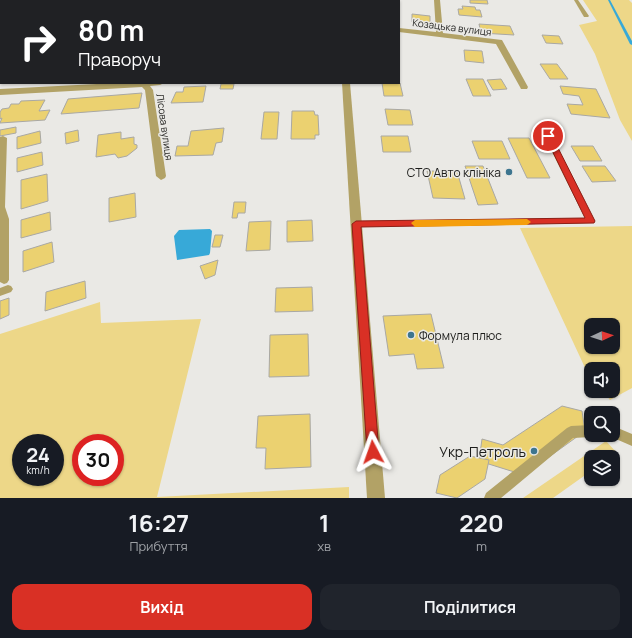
<!DOCTYPE html>
<html lang="uk">
<meta charset="utf-8">
<style>
:root{--surface:#171b24;--page:#20242c;--text:#f1f3f6;--muted:#9ea1a6;--accent:#d93025}
body{margin:0;font-family:Manrope,sans-serif;background:var(--page);color:var(--text);height:100vh;display:flex;flex-direction:column;font-size:15px;white-space:nowrap}
*{box-sizing:border-box;margin:0}
p{font-size:13px;color:var(--muted)}
.icon{flex:none;width:22px;height:22px;fill:none;stroke:currentColor;stroke-width:2;stroke-linecap:round;stroke-linejoin:round}
.map{position:relative;height:498px;overflow:hidden}
.panel{display:flex;flex-direction:column;background:var(--surface);flex:1}
.panel>*{flex:none}
.guide{position:absolute;left:0px;top:0px;width:400px;height:84px;box-shadow:0 1px 3px #0004;background:#202124;color:#fff;overflow:hidden}
.needle{width:26px;rotate:87deg}
.controls{position:absolute;left:584px;top:318px;display:grid;gap:8px}
.controls a{display:grid;place-items:center;width:36px;height:36px;border-radius:8px;background:var(--surface);box-shadow:0 1px 3px #0004;font-size:20px}
.speed{position:absolute;left:12px;top:434px;display:flex;gap:8px;font-size:20px;font-weight:700;text-align:center}
.speed>*{display:grid;place-content:center;width:52px;height:52px;border-radius:50%;background:var(--surface);box-shadow:0 1px 3px #0004;line-height:1}
.speed small{font-size:10px;font-weight:400}
.speed .limit{border:6px solid #d22;background:#fff;color:#111}
.pin{position:absolute;display:grid;place-items:center;width:34px;height:34px;color:#fff;margin:-17px;border:2px solid #fff;border-radius:50%;box-shadow:0 1px 4px #0007}
.me{position:absolute;width:44px;margin:-22px;rotate:356deg;stroke-linejoin:round;filter:drop-shadow(0 0 3px #0008)}
.turn{display:flex;align-items:center;gap:14px;height:84px;padding:0 12px;font-size:18px}
.turn .icon{width:52px;height:52px;stroke-width:2.5}
.turn b{display:block;font-size:28px;line-height:34px}
.eta{display:flex;justify-content:space-evenly;align-items:center;height:68px;text-align:center}
.eta b{font-size:24px;font-weight:700;line-height:28px}
.cta{display:flex;gap:8px;margin-top:auto;padding:8px 12px}
.cta a{flex:1;height:46px;border-radius:12px;background:var(--accent);color:#fff;font-size:16px;font-weight:700;line-height:46px;text-align:center}
.cta a+a{background:var(--page);color:var(--text)}
.map>svg:first-child{display:block}
.green{fill:#edd788;fill-rule:evenodd}
.water{fill:#37a9d8}
.lines{fill:none;stroke-linecap:round;stroke-linejoin:round}
.stream{fill:#37a9d8;fill-rule:evenodd}
.building{fill:#ebd170;stroke:#a9a8a4}
.lane{fill:#b2a266;fill-rule:evenodd}
.street{fill:#b2a266;fill-rule:evenodd}
.route{fill:#d93025;stroke:#8d1f18}
.slow{fill:#f59e0b}
.poi-dot{fill:#3d758f;stroke:#eae9e5;stroke-width:1.5}
.labels{text-anchor:middle;dominant-baseline:central;stroke-width:3;stroke-linejoin:round;paint-order:stroke}
.far-street-label{font-size:10px;fill:#1d1d1b;stroke:#eae9e5}
.poi-label{font-size:12px;fill:#1d1d1b;stroke:#eae9e5;text-anchor:end}
.near-poi-label{font-size:14px;fill:#1d1d1b;stroke:#eae9e5;text-anchor:end}
</style>
<div class="map">
<svg width="632" height="498" viewBox="0 0 632 498">
<rect width="100%" height="100%" fill="#eae9e5"/>
<g class="green">
<path d="M583 0H629L632 3V141L620 120 595 54 579 25 597 21Z"/>
<path d="M632 226V388L610 400 603 391H613V369H591V377L587 372 520 228ZM591 325H613V347H591Z"/>
<path d="M100 302 101 323 201 319 157 497 349 487V498H0V334ZM21 443H55V477H21ZM81 443H115V477H81Z"/>
<path d="M606 441 617 453 612 457H591V471L553 498H523Z"/>
</g>
<path class="water" d="M210 229 212 231 210 253 209 255 177 260 174 236 179 230Z"/>
<g class="lines">
<path class="stream" d="M608 0H610L632 41V45L630 44Z"/>
</g>
<g class="building">
<path d="M470 0H487L488 4 470 3Z"/>
<path d="M462 6 475 7 476 10H480L482 17 459 15 458 9H463Z"/>
<path d="M412 14 430 16V24L412 22Z"/>
<path d="M479 24 510 26 514 35 481 33Z"/>
<path d="M542 35 559 36 563 44 546 43Z"/>
<path d="M464 50 482 51 484 63 465 61Z"/>
<path d="M540 64H557L568 79H550Z"/>
<path d="M466 79H483L491 96H473Z"/>
<path d="M501 79 507 89 493 90 487 80Z"/>
<path d="M382 83H400L403 96H384Z"/>
<path d="M221 84H234L233 89H220Z"/>
<path d="M206 86 203 102 171 103 176 92H183L184 87Z"/>
<path d="M560 86 596 89 610 118 571 114 567 104 583 105 579 96 563 94Z"/>
<path d="M142 93 139 108 61 114 68 99Z"/>
<path d="M45 100 39 111 50 110 45 120 0 123 2 118 0 119V112L2 109 9 108 11 104H19L21 101Z"/>
<path d="M385 109 410 110 413 125H388Z"/>
<path d="M292 111H314L315 115H318L319 135H315V139H291Z"/>
<path d="M264 112H279L277 139H261Z"/>
<path d="M16 127V133L0 136V130Z"/>
<path d="M224 128 222 142 216 143 213 155 175 156 177 146H188L191 131Z"/>
<path d="M78 130 79 141 66 144 65 133Z"/>
<path d="M40 131 41 143 17 149V137Z"/>
<path d="M121 132V139L134 137V144L137 145V148L127 156 118 158 115 154 96 157 98 135Z"/>
<path d="M381 136H408L411 152H383Z"/>
<path d="M508 138H529L550 178H527Z"/>
<path d="M472 141H502L510 159H479Z"/>
<path d="M571 146H593L602 161H580Z"/>
<path d="M42 152 43 165 17 172V158Z"/>
<path d="M465 166H483L498 204 478 205Z"/>
<path d="M582 166H605L616 181 592 182Z"/>
<path d="M427 171H457L465 199 433 198Z"/>
<path d="M47 174 48 201 21 209V180Z"/>
<path d="M135 193 136 217 109 222V198Z"/>
<path d="M234 202H246L245 213H238L237 218H232Z"/>
<path d="M50 212 51 230 21 238V220Z"/>
<path d="M312 220 313 241 287 242V221Z"/>
<path d="M271 221 270 250 246 251 249 222Z"/>
<path d="M215 235H223L220 247H212Z"/>
<path d="M52 242 54 262 23 272V251Z"/>
<path d="M218 260 215 275 205 279 200 266Z"/>
<path d="M85 281 86 298 45 311 46 292Z"/>
<path d="M312 287 313 311 275 312 276 288Z"/>
<path d="M9 298V315L0 319V301Z"/>
<path d="M431 314 444 368 417 369 414 354 389 356 383 316Z"/>
<path d="M308 334 309 376 269 377 270 335Z"/>
<path d="M562 406 582 411 585 431 524 475 479 461 482 439 503 445Z"/>
<path d="M310 414 311 467 265 469 266 448H256L258 416Z"/>
<path d="M470 456 489 460 485 479 457 498 436 493 440 475Z"/>
</g>
<g class="lines">
<g class="lane">
<path d="M574 0H578L589 16 588 17H584Z"/>
<path d="M546 134H550L552 136 595 221 594 223 356 227 352 224 356 221 585 218 544 136Z"/>
<path d="M3 136 7 138 5 207 9 219V280L7 283 4 284 0 282V137Z"/>
<path d="M8 285 11 286 13 289 11 292 0 296V288Z"/>
<path d="M591 425V435H595L591 437 573 438 501 498H484L486 493 567 428 571 426Z"/>
<path d="M613 426 632 434V446L609 436 608 435H613Z"/>
</g>
<g class="street">
<path d="M337 0H343L344 1H338Z"/>
<path d="M434 0H440L443 33 502 40 528 87 527 89H521L520 87 496 44 399 32V28L436 32Z"/>
<path d="M116 83H164L160 85 150 86 153 90 166 176 165 178 161 180 156 176 145 90 142 87 0 95V89Z"/>
<path d="M342 83H350L385 498H367Z"/>
</g>
</g>
<path class="route" d="M546 134 552 136 595 221 594 223 361 227 379 452 377 457 373 459 368 457 367 452 352 224 356 221 585 218 545 136Z"/>
<path class="slow" d="M527 219 531 222 527 225 415 227 411 223 415 220Z"/>
<g class="poi-dot">
<circle cx="509" cy="172" r="4"/>
<circle cx="411" cy="335" r="4"/>
<circle cx="534" cy="451" r="4"/>
</g>
<g class="labels">
<g class="far-street-label">
<text transform="translate(452 27) rotate(7)">Козацька вулиця</text>
<text transform="translate(165 127) rotate(82)">Лісова вулиця</text>
</g>
<g class="poi-label">
<text x="501" y="172">СТО Авто клініка</text>
<text x="419" y="335" text-anchor="start">Формула плюс</text>
</g>
<g class="near-poi-label">
<text x="526" y="451">Укр-Петроль</text>
</g>
</g>
</svg>
<div class="controls">
<a><svg class="needle" viewBox="-14 -14 28 28"><path d="M0-13l5 13h-10z" fill="#e53935"/><path d="M0 13l5-13h-10z" fill="#9ea1a6"/></svg></a>
<a><svg class="icon" aria-label="sound" viewBox="0 0 24 24"><path d="M4 9h4l5-4v14l-5-4H4zM17 9q2 3 0 6"/></svg></a>
<a><svg class="icon" aria-label="search" viewBox="0 0 24 24"><circle cx="10" cy="10" r="6"/><path d="M15 15l6 6"/></svg></a>
<a><svg class="icon" aria-label="layers" viewBox="0 0 24 24"><path d="M12 4l9 5-9 5-9-5zM3 14l9 5 9-5"/></svg></a>
</div>
<div class="speed"><div>24<small>km/h</small></div><div class="limit">30</div></div>
<div class="pin" style="left:548px;top:136px;background:#d93025"><svg class="icon" aria-label="arrive" viewBox="0 0 24 24"><path d="M6 21V4h12l-3 4 3 4H6"/></svg></div>
<svg class="me" style="left:373px;top:452px" viewBox="-20 -20 40 40"><path d="M0-17L14 15 0 8-14 15z" fill="#d93025" stroke="#fff" stroke-width="4"/></svg>
<div class="guide">
<div class="turn"><svg class="icon" aria-label="right" viewBox="0 0 24 24"><path d="M7 20v-9h11M14 6l5 5-5 5"/></svg><div><b>80 m</b>Праворуч</div></div>
</div>
</div>
<section class="panel">
<div class="eta">
<div><b>16:27</b><p>Прибуття</p></div>
<div><b>1</b><p>хв</p></div>
<div><b>220</b><p>m</p></div>
</div>
<div class="cta"><a>Вихід</a><a>Поділитися</a></div>
</section>
